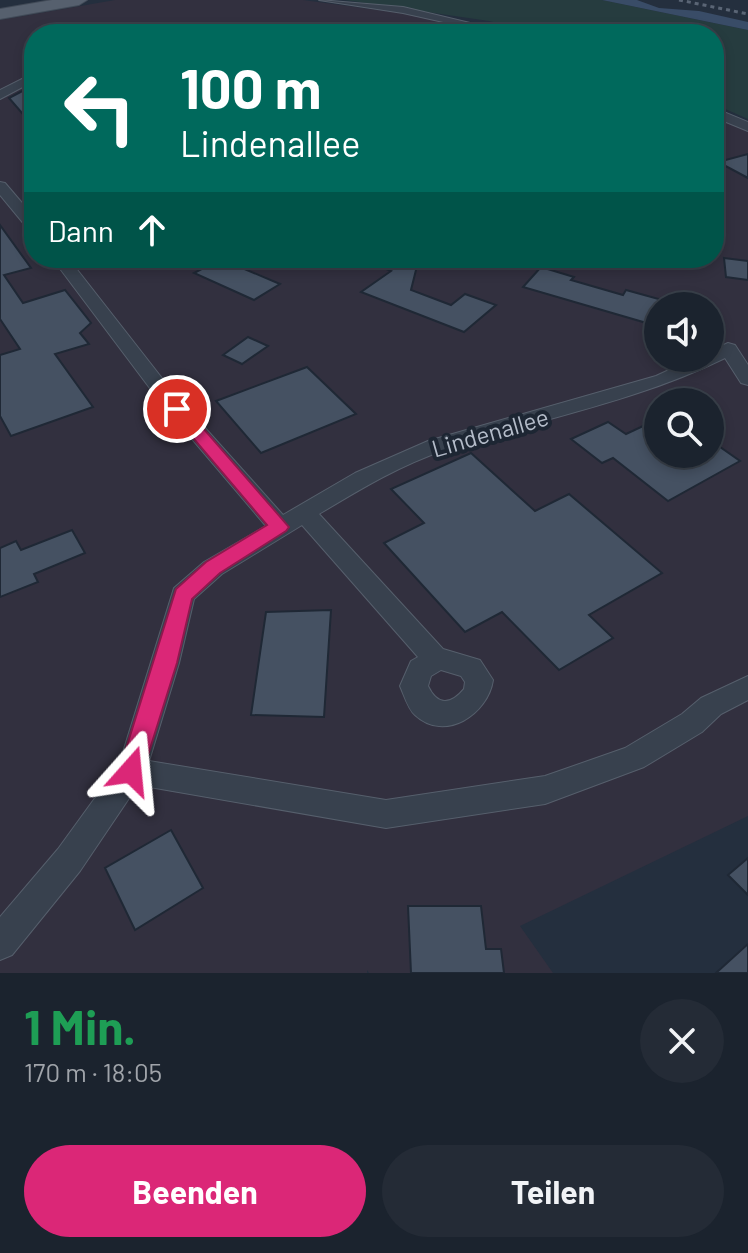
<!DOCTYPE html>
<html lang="de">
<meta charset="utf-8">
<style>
:root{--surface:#1b232e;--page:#242b36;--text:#f1f3f6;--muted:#a0a4aa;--line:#39404a;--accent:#db2777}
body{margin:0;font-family:Barlow,sans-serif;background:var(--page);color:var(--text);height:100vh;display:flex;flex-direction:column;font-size:30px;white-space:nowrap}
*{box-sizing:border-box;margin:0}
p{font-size:26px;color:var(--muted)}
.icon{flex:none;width:44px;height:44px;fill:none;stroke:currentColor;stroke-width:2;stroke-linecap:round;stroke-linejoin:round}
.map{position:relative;height:973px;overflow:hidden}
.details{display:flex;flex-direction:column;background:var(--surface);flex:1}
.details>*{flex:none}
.banner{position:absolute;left:24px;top:24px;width:700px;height:244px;border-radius:32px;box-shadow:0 4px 12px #0003,0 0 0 2px var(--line);background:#00695c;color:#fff;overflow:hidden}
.controls{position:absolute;left:644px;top:292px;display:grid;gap:16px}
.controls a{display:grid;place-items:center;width:80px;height:80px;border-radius:50%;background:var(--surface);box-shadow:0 4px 12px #0003,0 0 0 2px var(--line);font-size:40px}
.pin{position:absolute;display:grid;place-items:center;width:68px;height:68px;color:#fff;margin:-34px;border:4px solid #fff;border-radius:50%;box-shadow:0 2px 8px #0007}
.me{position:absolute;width:88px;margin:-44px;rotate:18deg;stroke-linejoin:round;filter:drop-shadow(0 0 6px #0008)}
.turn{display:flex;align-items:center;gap:28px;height:168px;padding:0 24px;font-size:36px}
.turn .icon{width:104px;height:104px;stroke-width:2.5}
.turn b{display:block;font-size:56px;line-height:68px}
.then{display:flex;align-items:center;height:76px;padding:0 24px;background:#0003;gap:16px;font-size:30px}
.round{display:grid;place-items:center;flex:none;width:84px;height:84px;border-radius:42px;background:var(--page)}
.overview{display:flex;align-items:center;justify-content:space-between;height:136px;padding:0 24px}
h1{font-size:48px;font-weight:700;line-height:60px;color:#1e9e55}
.cta{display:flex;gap:16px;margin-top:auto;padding:16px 24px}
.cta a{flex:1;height:92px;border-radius:48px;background:var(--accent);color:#fff;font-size:32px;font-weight:700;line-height:92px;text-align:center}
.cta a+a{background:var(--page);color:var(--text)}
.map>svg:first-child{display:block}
.medical{fill:#32303f;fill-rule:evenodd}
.green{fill:#263c3f}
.water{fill:#394c67}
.building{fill:#455162;stroke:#1f2835;stroke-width:2}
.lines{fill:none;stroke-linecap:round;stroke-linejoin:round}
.street-casing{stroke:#565f6c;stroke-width:2}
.primary-casing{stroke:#414a57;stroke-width:2}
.street{fill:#38414e;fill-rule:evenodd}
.primary{fill:#56606e;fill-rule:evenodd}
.rail{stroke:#5a6575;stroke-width:3;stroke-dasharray:4 4;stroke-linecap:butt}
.route{fill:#db2777;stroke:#8e194d;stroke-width:2}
.labels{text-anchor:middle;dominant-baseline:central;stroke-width:8;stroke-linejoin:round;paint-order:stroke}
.street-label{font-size:24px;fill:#b4bcc9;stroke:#1d2633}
</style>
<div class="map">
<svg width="748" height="973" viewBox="0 0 748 973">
<rect width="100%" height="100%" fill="#242f3e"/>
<path class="medical" d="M115 0H303L431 17 499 34H34V258H714V114L748 130V816L520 926 553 973H369L367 970V973H0V20ZM658 306H710V358H658ZM658 402H710V454H658Z"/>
<path class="green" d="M345 0H602L748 30V119L714 104V34H541L489 21Z"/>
<path class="water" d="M602 0H637L659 8 699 11 748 22V30Z"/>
<g class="building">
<path d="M30 87 34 91V127L9 98Z"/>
<path d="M748 154V178L718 162Z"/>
<path d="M0 225 31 268 4 275 23 303 65 290 91 323 80 333 89 344 55 354 93 407 11 436 0 416V355L20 349 0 319Z"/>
<path d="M361 258H419L411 290 451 305 465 294 496 305 464 332 361 292 391 271Z"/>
<path d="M724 258 748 261V280L726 277Z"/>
<path d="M215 262 229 268 235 265 280 284 254 300 194 273Z"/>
<path d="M541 267 574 277 571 280 623 295 626 290 666 301 658 306V313L650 324 523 287Z"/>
<path d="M248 337 268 346 242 364 223 355Z"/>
<path d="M307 367 356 414 261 453 216 401Z"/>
<path d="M658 419V454H710V440L740 461 668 501 613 458 602 463 571 439 608 422 626 434Z"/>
<path d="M471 453 535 511 569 494 662 573 589 615 613 638 559 670 502 612 465 632 384 543 424 523 391 489Z"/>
<path d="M72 530 85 553 34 574 38 582 0 597V548L16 541 21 550Z"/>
<path d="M331 610 324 717 251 715 266 612Z"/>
<path d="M171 830 203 888 135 930 105 868Z"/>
<path d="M748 858V895L728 875Z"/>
<path d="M408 906H481L486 949H501L504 973H411Z"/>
<path d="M748 944V973H716Z"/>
</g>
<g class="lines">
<g class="street-casing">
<g id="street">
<path d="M319 0 403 7 516 34H497L403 13Z"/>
<path d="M216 26 289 31 294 34H155L160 31Z"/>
<path d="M34 73V81L0 99V90Z"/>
<path d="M714 108 748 122V131L714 117Z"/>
<path d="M0 182 5 183 34 217V232L29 230 0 195Z"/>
<path d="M52 258H68L172 391 283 515 355 473 428 441 656 376 695 358H710V351L728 343 735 345 748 365V385L741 383 725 358C636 402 538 419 445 450 400 465 359 490 319 514L443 649 480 660 493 680C488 714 445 743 415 715 408 709 404 695 400 686L411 661 418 657 302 525 222 574 194 599 179 663 149 761 386 800 545 776 625 748 682 714 701 698 748 676V700L721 714 702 732 644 767 545 804 386 828 138 785 80 871 12 955 0 960V917L58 849 119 765 174 588 204 562 266 526 158 399ZM441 670 461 676 465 682 464 689C450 706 437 705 428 686L431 676Z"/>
</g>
</g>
<g class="primary-casing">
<path id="primary" d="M52 0H87L79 5 0 19V9Z"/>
</g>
<use href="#street" class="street"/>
<use href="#primary" class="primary"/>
<path class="rail" d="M679 0 748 14"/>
</g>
<path class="route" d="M177 403 183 405 289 527 286 531 220 573 192 599 177 663 143 771 140 779 131 782 123 779 119 771 176 589 206 562 267 525 171 412 169 409Z"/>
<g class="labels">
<g class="street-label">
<text transform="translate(490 432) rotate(-16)">Lindenallee</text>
</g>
</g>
</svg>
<div class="controls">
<a><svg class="icon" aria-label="sound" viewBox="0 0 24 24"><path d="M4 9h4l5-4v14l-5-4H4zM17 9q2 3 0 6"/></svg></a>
<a><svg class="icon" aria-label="search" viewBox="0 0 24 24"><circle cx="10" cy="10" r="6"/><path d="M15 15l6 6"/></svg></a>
</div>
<div class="pin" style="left:177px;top:409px;background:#d93025"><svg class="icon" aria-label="arrive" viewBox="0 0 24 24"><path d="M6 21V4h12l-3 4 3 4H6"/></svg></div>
<svg class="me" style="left:131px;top:771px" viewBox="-20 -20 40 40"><path d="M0-17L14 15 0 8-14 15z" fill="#db2777" stroke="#fff" stroke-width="4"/></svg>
<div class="banner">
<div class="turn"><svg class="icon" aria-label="left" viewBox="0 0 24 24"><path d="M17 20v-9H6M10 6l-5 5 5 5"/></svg><div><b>100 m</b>Lindenallee</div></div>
<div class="then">Dann<svg class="icon" aria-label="ahead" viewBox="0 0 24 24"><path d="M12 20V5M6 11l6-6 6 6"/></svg></div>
</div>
</div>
<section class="details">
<div class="overview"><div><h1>1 Min.</h1><p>170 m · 18:05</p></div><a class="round"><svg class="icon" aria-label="close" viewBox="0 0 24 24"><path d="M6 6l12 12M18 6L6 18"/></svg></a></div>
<div class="cta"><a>Beenden</a><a>Teilen</a></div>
</section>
